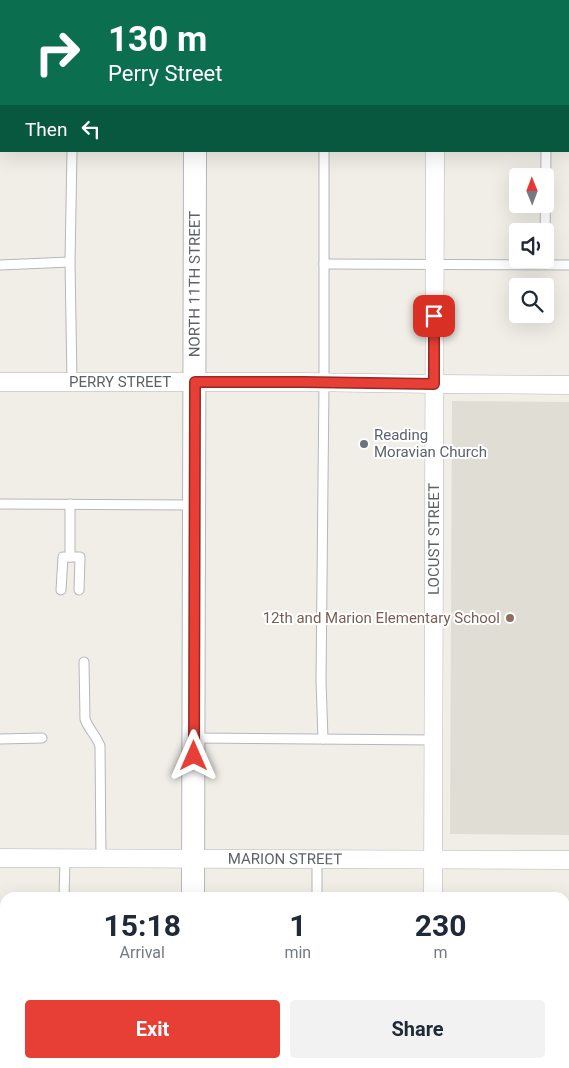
<!DOCTYPE html>
<style>
:root{--surface:#fff;--page:#f2f2f3;--text:#1f2937;--muted:#747a83;--accent:#e73f36}
body{margin:0;font-family:Roboto,sans-serif;background:var(--page);color:var(--text);height:100vh;display:flex;flex-direction:column;font-size:19px;white-space:nowrap}
*{box-sizing:border-box;margin:0}
p{font-size:16px;color:var(--muted)}
.icon{flex:none;width:28px;height:28px;fill:none;stroke:currentColor;stroke-width:2;stroke-linecap:round;stroke-linejoin:round}
.map{position:relative;flex:1;overflow:hidden}
.panel{position:absolute;left:0px;top:892px;width:570px;height:176px;display:flex;flex-direction:column;background:var(--surface);border-radius:15px 15px 0 0;box-shadow:0 5px 20px #0002}
.panel>*{flex:none}
.banner{position:absolute;left:0px;top:0px;width:570px;height:152px;box-shadow:0 5px 20px #0002;background:#0b6e4f;color:#fff;overflow:hidden}
.needle{width:32px;rotate:359deg}
.tools{position:absolute;left:509px;top:168px;display:grid;gap:10px}
.tools a{display:grid;place-items:center;width:45px;height:45px;border-radius:5px;background:var(--surface);box-shadow:0 5px 20px #0002;font-size:25px}
.pin{position:absolute;display:grid;place-items:center;width:42px;height:42px;color:#fff;margin:-21px;border-radius:10px;box-shadow:0 2px 8px #0006}
.me{position:absolute;width:55px;margin:-28px;rotate:0deg;stroke-linejoin:round;filter:drop-shadow(0 0 4px #0008)}
.turn{display:flex;align-items:center;gap:18px;height:105px;padding:0 25px;font-size:22px}
.turn .icon{width:65px;height:65px;stroke-width:2.5}
.turn b{display:block;font-size:35px;line-height:42px}
.then{display:flex;align-items:center;height:48px;padding:0 25px;background:#0003;gap:10px;font-size:19px}
.eta{display:flex;justify-content:space-evenly;align-items:center;height:85px;text-align:center}
.eta b{font-size:30px;font-weight:700;line-height:35px}
.button{display:flex;gap:10px;margin-top:auto;padding:10px 25px}
.button a{flex:1;height:58px;border-radius:5px;background:var(--accent);color:#fff;font-size:20px;font-weight:700;line-height:58px;text-align:center}
.button a+a{background:var(--page);color:var(--text)}
.map>svg:first-child{display:block}
.education{fill:#e0ddd5}
.lines{fill:none;stroke-linecap:round;stroke-linejoin:round}
.service-casing{stroke:#b4b7bb;stroke-width:11}
.minor-casing{stroke:#b4b7bb;stroke-width:19}
.tertiary-casing{stroke:#b4b7bb;stroke-width:24}
.service{stroke:#fff;stroke-width:9}
.minor{stroke:#fff;stroke-width:18}
.tertiary{stroke:#fff;stroke-width:22}
.route-casing{stroke:#962923;stroke-width:12}
.route{stroke:#e73f36;stroke-width:9}
.worship-dot{fill:#6b7280;stroke:#fff;stroke-width:2}
.education-dot{fill:#8d6e63;stroke:#fff;stroke-width:2}
.labels{text-anchor:middle;dominant-baseline:central;stroke-width:4;stroke-linejoin:round;paint-order:stroke}
.street-label{font-size:15px;fill:#5e6267;stroke:#fff}
.worship-label{font-size:15px;fill:#5b616d;stroke:#fff;text-anchor:start}
.education-label{font-size:15px;fill:#785e54;stroke:#fff;text-anchor:end}
</style>
<div class="map">
<svg width="569" height="1068" viewBox="0 0 569 1068">
<rect width="100%" height="100%" fill="#f0eee7"/>
<path class="education" d="M452 401 569 402V835L450 834Z"/>
<g class="lines">
<g class="service-casing">
<g id="service">
<path d="M73 0V1"/>
<path d="M560 0V1"/>
<path d="M324 1V0"/>
<path d="M547 1V0"/>
<path d="M0 24H1"/>
<path d="M72 151 70 262 72 382"/>
<path d="M545 240 546 151"/>
<path d="M324 264 569 265"/>
<path d="M0 265 70 262"/>
<path d="M0 504 194 505"/>
<path d="M70 557V504"/>
<path d="M61 590 63 557H80L79 590"/>
<path d="M84 662 85 719C89 730 96 735 100 746L101 858"/>
<path d="M194 738 433 740"/>
<path d="M0 739 42 738"/>
<path d="M323 739 321 681 324 383V151"/>
<path d="M317 859V898"/>
<path d="M64 898 65 858"/>
<path d="M565 979H569"/>
<path d="M64 1068V1064"/>
<path d="M317 1068V1064"/>
<path d="M547 1068V1064"/>
</g>
</g>
<g class="minor-casing">
<g id="minor">
<path d="M435 1V0"/>
<path id="s1" d="M0 382H303L434 384 569 385"/>
<path id="s2" d="M0 858 569 860"/>
<path id="s3" d="M433 898 435 151"/>
<path d="M433 1068V1064"/>
</g>
</g>
<g class="tertiary-casing">
<g id="tertiary">
<path d="M195 1V0"/>
<path id="s4" d="M193 898 195 151"/>
<path d="M194 1064V1068"/>
</g>
</g>
<use href="#service" class="service"/>
<use href="#minor" class="minor"/>
<use href="#tertiary" class="tertiary"/>
</g>
<g class="lines">
<g class="route-casing">
<path id="route" d="M194 756 195 382H303L434 384V316"/>
</g>
<use href="#route" class="route"/>
</g>
<circle class="worship-dot" cx="364" cy="444" r="5"/>
<circle class="education-dot" cx="510" cy="618" r="5"/>
<g class="labels">
<g class="street-label">
<text stroke="none"><textPath href="#s4" startOffset="614">NORTH 11TH STREET</textPath></text>
<text stroke="none"><textPath href="#s1" startOffset="120">PERRY STREET</textPath></text>
<text stroke="none"><textPath href="#s3" startOffset="359">LOCUST STREET</textPath></text>
<text stroke="none"><textPath href="#s2" startOffset="285">MARION STREET</textPath></text>
</g>
<g class="worship-label">
<text x="374" y="435">Reading<tspan x="374" dy="17">Moravian Church</tspan></text>
</g>
<g class="education-label">
<text x="500" y="618">12th and Marion Elementary School</text>
</g>
</g>
</svg>
<div class="tools">
<a><svg class="needle" viewBox="-14 -14 28 28"><path d="M0-13l5 13h-10z" fill="#e53935"/><path d="M0 13l5-13h-10z" fill="#747a83"/></svg></a>
<a><svg class="icon" aria-label="sound" viewBox="0 0 24 24"><path d="M4 9h4l5-4v14l-5-4H4zM17 9q2 3 0 6"/></svg></a>
<a><svg class="icon" aria-label="search" viewBox="0 0 24 24"><circle cx="10" cy="10" r="6"/><path d="M15 15l6 6"/></svg></a>
</div>
<div class="pin" style="left:434px;top:316px;background:#d93025"><svg class="icon" aria-label="arrive" viewBox="0 0 24 24"><path d="M6 21V4h12l-3 4 3 4H6"/></svg></div>
<svg class="me" style="left:194px;top:756px" viewBox="-20 -20 40 40"><path d="M0-17L14 15 0 8-14 15z" fill="#e73f36" stroke="#fff" stroke-width="4"/></svg>
<div class="banner">
<div class="turn"><svg class="icon" aria-label="right" viewBox="0 0 24 24"><path d="M7 20v-9h11M14 6l5 5-5 5"/></svg><div><b>130 m</b>Perry Street</div></div>
<div class="then">Then<svg class="icon" aria-label="left" viewBox="0 0 24 24"><path d="M17 20v-9H6M10 6l-5 5 5 5"/></svg></div>
</div>
<section class="panel">
<div class="eta">
<div><b>15:18</b><p>Arrival</p></div>
<div><b>1</b><p>min</p></div>
<div><b>230</b><p>m</p></div>
</div>
<div class="button"><a>Exit</a><a>Share</a></div>
</section>
</div>
